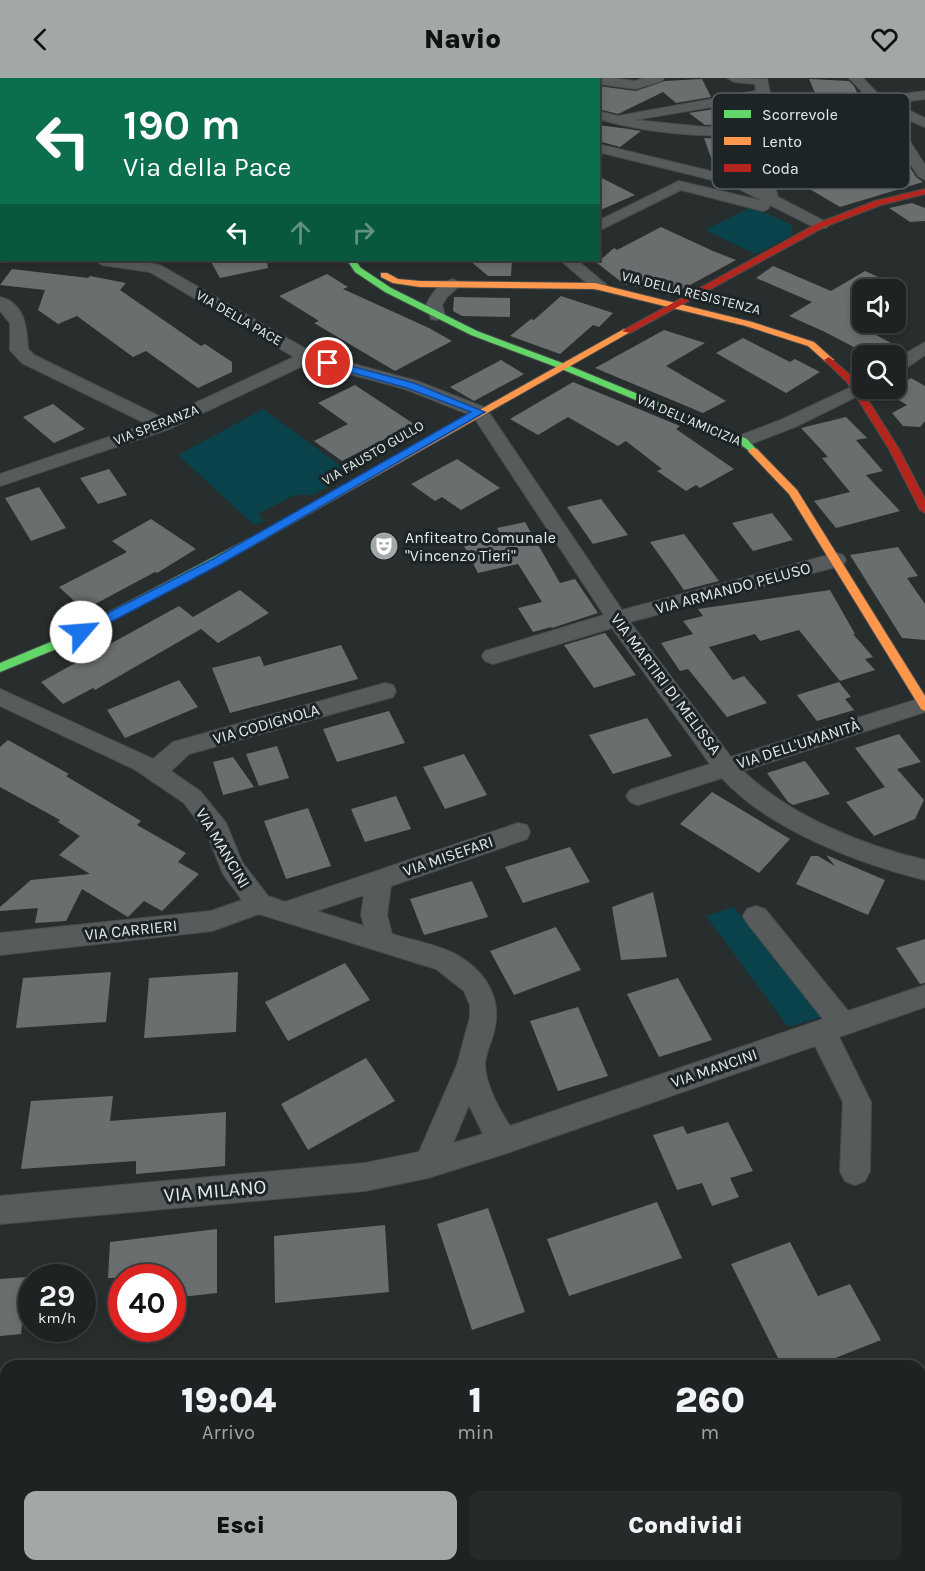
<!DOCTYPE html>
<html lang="it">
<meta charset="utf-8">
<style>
:root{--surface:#1e2222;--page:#262a2a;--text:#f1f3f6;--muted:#a1a4a5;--line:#3c3f40;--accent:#a2a7a7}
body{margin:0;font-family:Karla,sans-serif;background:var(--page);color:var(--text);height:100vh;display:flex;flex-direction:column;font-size:22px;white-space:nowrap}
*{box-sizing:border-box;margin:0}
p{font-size:20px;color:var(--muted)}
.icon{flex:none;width:33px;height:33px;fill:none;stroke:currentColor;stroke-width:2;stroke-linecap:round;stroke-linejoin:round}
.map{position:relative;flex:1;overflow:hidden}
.details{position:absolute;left:0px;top:1282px;width:926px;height:212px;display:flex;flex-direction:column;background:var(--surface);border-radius:18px 18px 0 0;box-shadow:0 3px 9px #0003,0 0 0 2px var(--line)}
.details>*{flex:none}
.guide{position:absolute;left:0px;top:0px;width:600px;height:183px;box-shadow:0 3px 9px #0003,0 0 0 2px var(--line);background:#0b6e4f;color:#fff;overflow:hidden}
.controls{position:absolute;left:852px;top:201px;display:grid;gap:12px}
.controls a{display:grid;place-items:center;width:54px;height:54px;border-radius:12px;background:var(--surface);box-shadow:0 3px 9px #0003,0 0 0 2px var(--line);font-size:30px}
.speed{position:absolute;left:18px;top:1186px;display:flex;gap:12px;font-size:30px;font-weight:700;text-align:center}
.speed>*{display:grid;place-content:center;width:78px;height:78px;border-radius:50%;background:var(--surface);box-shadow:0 3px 9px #0003,0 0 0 2px var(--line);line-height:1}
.speed small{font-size:15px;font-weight:400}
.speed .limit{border:9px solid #d22;background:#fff;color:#111}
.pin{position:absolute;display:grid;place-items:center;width:51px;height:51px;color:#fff;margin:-26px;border:3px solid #fff;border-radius:50%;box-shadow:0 2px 6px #0007}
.me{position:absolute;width:66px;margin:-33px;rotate:63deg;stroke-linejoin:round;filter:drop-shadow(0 0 4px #0008)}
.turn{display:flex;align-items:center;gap:21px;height:126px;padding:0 24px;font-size:27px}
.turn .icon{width:78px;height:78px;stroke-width:2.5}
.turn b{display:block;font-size:42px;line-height:51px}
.lanes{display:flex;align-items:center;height:57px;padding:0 24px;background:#0003;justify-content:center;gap:30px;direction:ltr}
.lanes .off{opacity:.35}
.eta{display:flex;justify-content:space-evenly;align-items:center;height:102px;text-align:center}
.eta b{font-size:36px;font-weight:800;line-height:42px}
.button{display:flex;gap:12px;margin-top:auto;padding:12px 24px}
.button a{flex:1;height:69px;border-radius:12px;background:var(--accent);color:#111;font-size:24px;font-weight:800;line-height:69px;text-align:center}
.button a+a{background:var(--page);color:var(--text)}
header{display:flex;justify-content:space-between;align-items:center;height:78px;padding:0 24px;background:var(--accent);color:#111;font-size:27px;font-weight:800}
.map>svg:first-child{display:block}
.green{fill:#09424a}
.building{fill:#6a6e6e}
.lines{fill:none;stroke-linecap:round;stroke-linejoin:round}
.street-casing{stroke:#484b4b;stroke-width:2}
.fast-casing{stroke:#484b4b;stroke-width:2}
.slow-casing{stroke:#484b4b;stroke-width:2}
.jam-casing{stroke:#484b4b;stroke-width:2}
.street{fill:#585b5c;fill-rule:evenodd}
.fast{fill:#63d668;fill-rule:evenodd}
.slow{fill:#ff974d;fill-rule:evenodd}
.jam{fill:#b3261e;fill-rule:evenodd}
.route{fill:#1a73e8;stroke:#114b97;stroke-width:1.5}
.labels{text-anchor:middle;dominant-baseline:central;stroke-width:6;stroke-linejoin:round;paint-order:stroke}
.far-street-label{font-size:14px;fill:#e3e8e9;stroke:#1d2426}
.poi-label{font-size:16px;fill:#e3e8e9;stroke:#1d2426;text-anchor:start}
.street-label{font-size:16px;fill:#e3e8e9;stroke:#1d2426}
.near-street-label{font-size:20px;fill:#e3e8e9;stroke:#1d2426}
.key{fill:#1d2426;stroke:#585f60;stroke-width:1.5}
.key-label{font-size:16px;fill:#e3e8e9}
</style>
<header><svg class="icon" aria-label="back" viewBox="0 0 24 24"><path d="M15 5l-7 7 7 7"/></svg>Navio<svg class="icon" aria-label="heart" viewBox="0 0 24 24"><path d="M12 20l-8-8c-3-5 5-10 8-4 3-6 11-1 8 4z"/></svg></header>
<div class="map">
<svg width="925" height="1493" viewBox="0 0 925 1493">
<rect width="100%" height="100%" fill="#282d2d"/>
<g class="green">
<path d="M751 129 788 145 793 149 791 158 755 176 705 152Z"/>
<path d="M263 331 352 396 313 417H295L258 436 265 443 254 447 178 377Z"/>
<path d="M733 829 782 880 826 938 788 949 706 838Z"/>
<path d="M920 1394 925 1396V1457H920Z"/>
<path d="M6 1467V1488H825L826 1493H0V1468Z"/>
</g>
<g class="building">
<path d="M702 1 711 19 676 25 663 14 618 36 598 31V8L636 13 665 3Z"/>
<path d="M809 1 849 3 854 8 880 63 837 65Z"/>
<path d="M739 27 755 40 747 42 749 45 705 47 689 35Z"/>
<path d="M598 47 629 51 641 53 620 69 598 63Z"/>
<path d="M755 59 765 83 713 85 704 60 720 61 718 60Z"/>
<path d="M864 86 874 105 911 91 916 99 923 104 840 129 803 107Z"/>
<path d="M598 98 635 117 598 133Z"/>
<path d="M912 125 925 130V143L910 144 889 130Z"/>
<path d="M661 149 713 173 736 182 670 218 645 208 641 210 624 206 597 185 614 170 617 172Z"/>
<path d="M210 182H267L268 190 220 200Z"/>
<path d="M469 182H512L511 198H488Z"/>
<path d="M773 188 831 213 865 193 902 210 896 214V212H862V235L850 243 891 265 869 277 825 254 789 238 812 224 756 200Z"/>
<path d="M12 191 88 200 90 198 126 205 120 212 201 268 205 266 232 284V294L198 310 146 273 133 279 77 238 58 246 38 232 45 212 0 207Z"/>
<path d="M327 196 348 209 343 211 429 250 452 263 395 293 314 245 319 243 279 218Z"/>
<path d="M561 218 613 235 599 249 593 247 560 276 510 258 531 241 534 242Z"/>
<path d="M454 219 510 220V239L462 238 453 233Z"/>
<path d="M664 252 705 265 666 288 726 323 703 335 595 290Z"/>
<path d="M743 260 790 284 795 281 820 294 786 315 716 275Z"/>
<path d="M501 282 524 296 474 323 450 309Z"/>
<path d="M911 300 925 308V343L920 349 903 348 892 335 907 327 885 314Z"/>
<path d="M573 304 680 348 676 351 734 391 700 410 696 407 686 413 657 393 662 391 626 363 618 368 568 339 538 357 510 341Z"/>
<path d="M355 307 414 346 342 383 314 363 348 346 318 325Z"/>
<path d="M53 326 85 351 54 365 23 339Z"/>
<path d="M846 339 867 360 856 362 883 393 866 397 900 433 836 450 814 423 850 414 822 380 828 379 801 350Z"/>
<path d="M457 381 500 410 461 432 442 419 435 423 411 406Z"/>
<path d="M109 391 127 417 98 426 80 400Z"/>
<path d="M39 409 66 450 31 463 5 420Z"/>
<path d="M601 421 628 457 593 466 567 429Z"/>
<path d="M772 435 793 462 753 473 732 445Z"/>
<path d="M151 441 196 471 157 495 155 494 84 532 59 509 127 474 112 463Z"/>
<path d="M525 444 560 505 575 501 598 535 552 550 551 549 533 554 518 530 542 524 518 486 478 495 464 468 502 460 497 450Z"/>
<path d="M684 456 719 503 684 512 650 464Z"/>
<path d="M898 469 918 498 907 500 925 526V562L902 560 850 477Z"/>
<path d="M240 512 269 535 218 565 201 551 95 612 93 610 63 626 41 604 179 528 193 539Z"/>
<path d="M830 512 855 556H853L873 579 865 581 875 592 840 603 799 552 760 563 755 556 709 569 733 602 744 598 767 625 727 639 688 591 680 593 661 565 693 556 683 543 703 538 698 531Z"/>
<path d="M605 555 636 597 594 610 564 567Z"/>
<path d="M341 567 358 601 230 635 212 590 260 578 264 588Z"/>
<path d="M179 602 198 629 125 660 107 632Z"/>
<path d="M839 604 851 619 845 621 854 632 817 643 797 617Z"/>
<path d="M389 633 405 665 337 684 323 651Z"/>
<path d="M647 640 672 678 613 696 589 657Z"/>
<path d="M899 656 921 684 897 691 924 722 915 741 874 758 846 724 885 709 855 670Z"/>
<path d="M8 662 69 696 66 698 141 743 137 747 186 775 178 784 199 796 162 833 144 823 128 839 82 811 66 843 35 845 38 830 0 833V829L31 802 90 796 59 777 80 758 58 744 60 742 0 709V669Z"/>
<path d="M277 668 289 700 259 708 246 676Z"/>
<path d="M464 676 487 717 445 731 423 689Z"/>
<path d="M233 679 254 709 223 717 213 684Z"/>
<path d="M805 683 830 716 793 727 788 724 767 695Z"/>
<path d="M712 714 790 761 759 795 680 746Z"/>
<path d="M396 718 411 751 365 764 351 731Z"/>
<path d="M308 730 331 788 286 801 264 743Z"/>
<path d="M570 769 590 804 523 825 505 789Z"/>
<path d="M826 777 885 802 868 837 796 806 811 778H818L835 788Z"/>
<path d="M472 803 488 839 424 857 410 821Z"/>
<path d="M653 814 667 879 621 882 612 829Z"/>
<path d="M556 849 581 892 514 917 490 873Z"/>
<path d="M925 861V905L920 906 896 870Z"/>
<path d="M345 885 370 922 288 963 265 924Z"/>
<path d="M111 894 106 944 16 950 23 900Z"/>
<path d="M238 894 236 954 144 960 149 900Z"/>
<path d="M678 900 712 962 659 979 627 916Z"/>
<path d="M578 929 608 998 558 1013 530 943Z"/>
<path d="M366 980 395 1023 308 1072 281 1026Z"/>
<path d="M113 1018 110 1043 226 1034 225 1088 136 1096V1083L21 1091 31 1023Z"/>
<path d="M728 1044 753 1093 730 1100 739 1119 712 1128 702 1105 677 1112 653 1057 683 1048 687 1056Z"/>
<path d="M657 1124 682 1180 569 1218 547 1161Z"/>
<path d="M488 1130 525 1234 472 1252 437 1146Z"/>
<path d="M385 1147 389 1214 275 1225 274 1158Z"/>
<path d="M217 1151V1215L172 1220V1200H108L110 1164Z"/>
<path d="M790 1164 818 1218 850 1206 881 1262 815 1288H782L731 1186Z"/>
<path d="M27 1199 21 1256 0 1258V1201Z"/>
</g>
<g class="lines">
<g class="street-casing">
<g id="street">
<path d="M54 0H85L86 2H55Z"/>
<path d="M165 0H179V2H166Z"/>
<rect x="231" y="0" width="14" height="2"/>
<path d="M289 0H303L304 2H290Z"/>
<path d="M438 0H454L455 2H439Z"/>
<path d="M568 0H613L635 3 644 0H664L662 3 636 11 598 6V2Z"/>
<path d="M727 0 767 1 778 51 791 77 787 93 775 109 778 119 826 144 829 147 826 150H816L770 127 768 131 763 133 681 112 598 153V143L679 103 763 123 729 106 598 74V66L739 100 761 111 773 93 777 77 766 56C709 60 654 57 598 41V33L618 38 756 13 755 6 734 4ZM758 21 763 47 705 49 635 42Z"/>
<path d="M849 0H863L881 19 925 13V21L893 25 925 40V49L892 35 925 87V102L918 98 873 25Z"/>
<rect x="0" y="170" width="2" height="10"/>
<path d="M94 182H130L160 187 313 275 417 303 486 330 622 532 836 475 843 477 846 482 843 487 630 544 731 679 925 619V634L743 693C791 738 861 767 925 782V802C859 786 768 751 722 700L638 727 630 724 626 718 630 712 710 686 612 550 493 586 485 583 482 578 485 573 604 537 473 338 405 311 309 285 169 351 0 408V396L147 346 22 285 10 272V245L0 233V219C25 225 27 250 28 271L34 277 163 340 294 279 150 194 102 187Z"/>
<path d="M560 182H577L609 209 607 212H595Z"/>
<path d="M453 201 461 206 447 219 442 227 445 237 437 242 431 241 426 227C432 215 439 205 453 201Z"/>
<path d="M925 264V277L902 293 896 294V281Z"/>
<path d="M862 304V310H870L868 313 795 349 743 369 736 367 734 363 736 359 783 341Z"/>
<path d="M385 605 393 607 396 613 393 619 189 676 171 693 200 713 226 745 242 784 268 818 285 824 518 745 527 747 530 754 527 761 391 808 387 837 392 856C411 862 435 866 453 875 484 891 503 919 494 953 492 964 484 978 485 989 487 1009 499 1031 510 1048L823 941 747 845 743 838 747 831 756 828 765 831 848 933 925 907V929L839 959 871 1024 870 1093 865 1103 855 1107 845 1103 840 1093 843 1024 815 968 504 1076 428 1100 365 1113 0 1146V1118L365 1085 419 1074 457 987 470 939V927L464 913 436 891 259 836 212 853 0 877V855L211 833 242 822 223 796 207 756 184 725 134 691 0 628V611L153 681 173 664ZM364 817 361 837 364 848 317 833ZM469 1027 483 1056 453 1065Z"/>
<path d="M925 1330V1362L920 1363V1331Z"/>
<rect x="0" y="1426" width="6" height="34"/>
</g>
</g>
<g class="fast-casing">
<g id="fast">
<path d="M347 182H355L361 190 391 210 477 253 565 286 747 361 758 373 753 376 739 365 559 290 471 257 385 214 355 194Z"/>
<path d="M250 460 254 461V467L66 567 0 594V585L58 561Z"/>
</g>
</g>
<g class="slow-casing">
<g id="slow">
<path d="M381 195H387L398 201 420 203 595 205 752 244 814 264 834 282 826 284 808 268 746 248 595 211 420 209 393 205 381 199Z"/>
<path d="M624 251 632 253 254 467H246L244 464Z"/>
<path d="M753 370 757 371 797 412 925 618V633L921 631 789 416 748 373Z"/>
</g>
</g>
<g class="jam-casing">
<g id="jam">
<path d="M92 0H101L100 2Z"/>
<path d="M925 111V116L881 127 824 149 630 255 622 253 818 145 875 123Z"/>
<path d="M829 279 854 300 899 371 925 421V435L920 432 889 371 847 304 824 282Z"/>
</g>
</g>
<use href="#street" class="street"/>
<use href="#fast" class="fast"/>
<use href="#slow" class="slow"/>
<use href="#jam" class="jam"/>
</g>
<path class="route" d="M328 282 414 305 485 334 221 486 86 557H77V551L213 481 471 334 407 310 324 287V283Z"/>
<defs>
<g id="theatre-disc" transform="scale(1.5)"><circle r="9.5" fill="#a2a7a7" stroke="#1d2426"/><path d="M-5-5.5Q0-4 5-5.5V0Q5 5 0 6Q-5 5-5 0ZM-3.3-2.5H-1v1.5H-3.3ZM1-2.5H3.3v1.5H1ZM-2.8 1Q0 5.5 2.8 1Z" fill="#fff"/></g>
</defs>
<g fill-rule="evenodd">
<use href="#theatre-disc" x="384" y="468"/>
</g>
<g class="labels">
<g class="far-street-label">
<text transform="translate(691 215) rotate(14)">VIA DELLA RESISTENZA</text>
<text transform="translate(239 240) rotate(30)">VIA DELLA PACE</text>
<text transform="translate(689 342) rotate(23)">VIA DELL'AMICIZIA</text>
<text transform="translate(156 347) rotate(-21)">VIA SPERANZA</text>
<text transform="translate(373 375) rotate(-30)">VIA FAUSTO GULLO</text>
</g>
<g class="poi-label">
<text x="405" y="459">Anfiteatro Comunale<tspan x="405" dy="18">"Vincenzo Tieri"</tspan></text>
</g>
<g class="street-label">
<text transform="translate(733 510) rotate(-15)">VIA ARMANDO PELUSO</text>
<text transform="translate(666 606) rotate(53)">VIA MARTIRI DI MELISSA</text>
<text transform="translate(266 646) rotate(-16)">VIA CODIGNOLA</text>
<text transform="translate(798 666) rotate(-18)">VIA DELL'UMANITÀ</text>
<text transform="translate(223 770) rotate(59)">VIA MANCINI</text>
<text transform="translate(448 778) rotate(-19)">VIA MISEFARI</text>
<text transform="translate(131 852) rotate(-6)">VIA CARRIERI</text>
<text transform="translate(714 990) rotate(-19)">VIA MANCINI</text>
</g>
<g class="near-street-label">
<text transform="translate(215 1113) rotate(-5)">VIA MILANO</text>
</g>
</g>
<rect x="712" y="15" width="198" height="96" rx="9" class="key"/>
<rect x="724" y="32" width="27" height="8" fill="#63d668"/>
<rect x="724" y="59" width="27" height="8" fill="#ff974d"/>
<rect x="724" y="86" width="27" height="8" fill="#b3261e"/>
<g class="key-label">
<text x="762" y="42">Scorrevole</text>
<text x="762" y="69">Lento</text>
<text x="762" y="96">Coda</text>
</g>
</svg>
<div class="controls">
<a><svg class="icon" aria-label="sound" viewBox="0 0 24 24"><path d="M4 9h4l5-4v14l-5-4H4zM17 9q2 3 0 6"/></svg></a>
<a><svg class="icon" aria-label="search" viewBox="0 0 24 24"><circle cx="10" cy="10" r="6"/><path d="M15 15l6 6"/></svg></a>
</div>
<div class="speed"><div>29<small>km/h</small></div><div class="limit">40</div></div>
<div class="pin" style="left:328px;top:285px;background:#d93025"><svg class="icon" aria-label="arrive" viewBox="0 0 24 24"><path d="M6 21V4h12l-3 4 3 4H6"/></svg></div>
<svg class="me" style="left:81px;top:554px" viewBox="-20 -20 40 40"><circle r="19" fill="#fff"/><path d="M0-13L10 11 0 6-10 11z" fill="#1a73e8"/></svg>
<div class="guide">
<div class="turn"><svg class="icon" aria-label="left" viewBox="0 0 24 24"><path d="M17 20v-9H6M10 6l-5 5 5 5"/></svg><div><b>190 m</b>Via della Pace</div></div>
<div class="lanes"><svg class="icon" aria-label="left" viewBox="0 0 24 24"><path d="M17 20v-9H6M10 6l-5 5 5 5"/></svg><svg class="icon off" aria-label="ahead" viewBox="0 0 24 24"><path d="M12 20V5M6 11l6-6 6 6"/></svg><svg class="icon off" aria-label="right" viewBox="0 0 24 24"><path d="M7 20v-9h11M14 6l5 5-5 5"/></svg></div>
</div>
<section class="details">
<div class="eta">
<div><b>19:04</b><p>Arrivo</p></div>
<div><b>1</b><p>min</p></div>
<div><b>260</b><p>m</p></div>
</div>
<div class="button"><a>Esci</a><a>Condividi</a></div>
</section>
</div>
